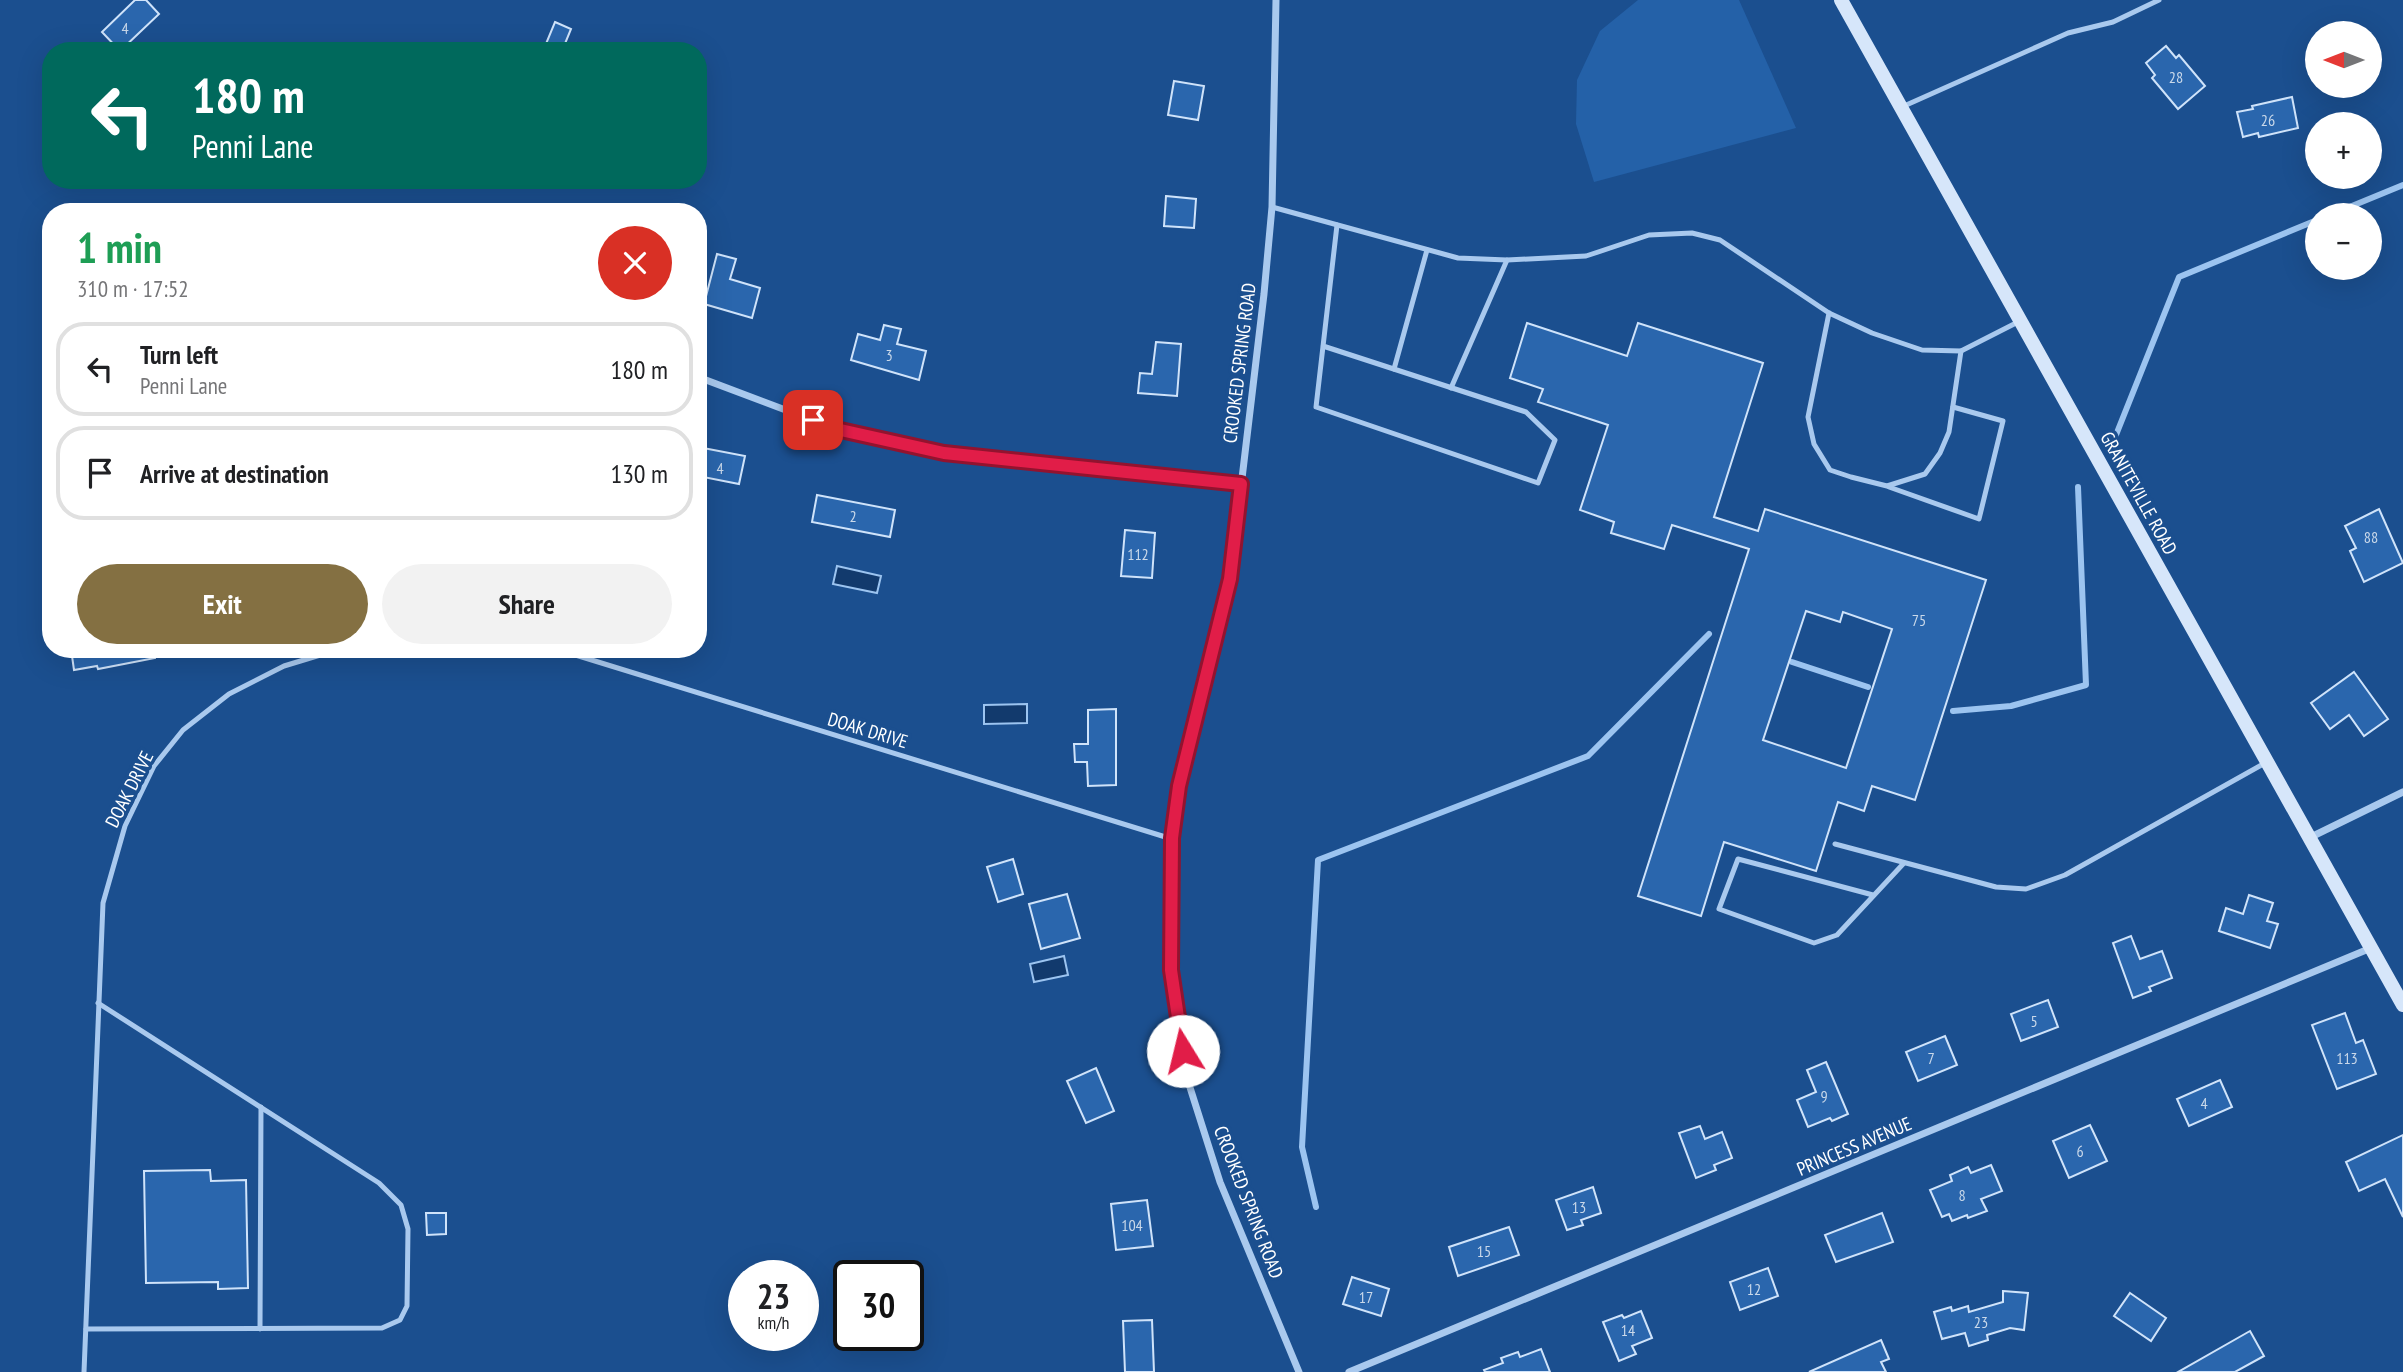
<!DOCTYPE html>
<meta charset="utf-8">
<style>
:root{--surface:#fff;--page:#f2f2f2;--text:#202124;--muted:#757577;--line:#e0e0e0;--accent:#847042}
body{margin:0;font-family:"PT Sans Narrow",sans-serif;background:var(--page);color:var(--text);height:100vh;display:flex;flex-direction:column;font-size:26px;white-space:nowrap}
*{box-sizing:border-box;margin:0}
p{font-size:23px;color:var(--muted)}
.icon{flex:none;width:38px;height:38px;fill:none;stroke:currentColor;stroke-width:2;stroke-linecap:round;stroke-linejoin:round}
.map{position:relative;flex:1;overflow:hidden}
.drawer{position:absolute;left:42px;top:203px;width:665px;height:455px;display:flex;flex-direction:column;background:var(--surface);border-radius:28px;box-shadow:0 7px 28px #0002}
.drawer>*{flex:none}
.hud{position:absolute;left:42px;top:42px;width:665px;height:147px;border-radius:28px;box-shadow:0 7px 28px #0002;background:#00695c;color:#fff;overflow:hidden}
.needle{width:46px;rotate:270deg}
.tools{position:absolute;left:2305px;top:21px;display:grid;gap:14px}
.tools a{display:grid;place-items:center;width:77px;height:77px;border-radius:50%;background:var(--surface);box-shadow:0 7px 28px #0002;font-size:35px}
.speed{position:absolute;left:728px;top:1260px;display:flex;gap:14px;font-size:35px;font-weight:700;text-align:center}
.speed>*{display:grid;place-content:center;width:91px;height:91px;border-radius:50%;background:var(--surface);box-shadow:0 7px 28px #0002;line-height:1}
.speed small{font-size:18px;font-weight:400}
.speed .limit{border:4px solid #111;border-radius:10px;background:#fff;color:#111}
.pin{position:absolute;display:grid;place-items:center;width:60px;height:60px;color:#fff;margin:-30px;border-radius:14px;box-shadow:0 4px 10px #0006}
.me{position:absolute;width:77px;margin:-38px;rotate:351deg;stroke-linejoin:round;filter:drop-shadow(0 0 5px #0008)}
.turn{display:flex;align-items:center;gap:24px;height:147px;padding:0 35px;font-size:32px}
.turn .icon{width:91px;height:91px;stroke-width:2.5}
.turn b{display:block;font-size:49px;line-height:60px}
.round{display:grid;place-items:center;flex:none;width:74px;height:74px;border-radius:37px;background:var(--page)}
.summary{display:flex;align-items:center;justify-content:space-between;height:119px;padding:0 35px}
h1{font-size:42px;font-weight:700;line-height:52px;color:#1e9e55}
.cta{display:flex;gap:14px;margin-top:auto;padding:14px 35px}
.cta a{flex:1;height:80px;border-radius:42px;background:var(--accent);color:#fff;font-size:28px;font-weight:700;line-height:80px;text-align:center}
.cta a+a{background:var(--page);color:var(--text)}
ul{padding:0;list-style:none}
li{display:flex;align-items:center;gap:21px;height:94px;margin:0 14px 10px;padding:0 21px;border:4px solid var(--line);border-radius:28px}
li div{flex:1}
li b{display:block;font-size:26px}
li em{font-style:normal}
.map>svg:first-child{display:block}
.green{fill:#2461a8}
.water{fill:#123a6d;stroke:#9cc4f0;stroke-width:2}
.lines{fill:none;stroke-linecap:round;stroke-linejoin:round}
.stream{stroke:#9cc4f0;stroke-width:6}
.building{fill:#2a66ad;stroke:#cfe3fa;stroke-width:2;fill-rule:evenodd}
.service{stroke:#a9c9ee;stroke-width:5}
.minor{stroke:#a9c9ee;stroke-width:7}
.secondary{stroke:#d6e6fa;stroke-width:14}
.route-casing{stroke:#92132f;stroke-width:18}
.route{stroke:#e11d48;stroke-width:12}
.labels{text-anchor:middle;dominant-baseline:central;stroke-width:7;stroke-linejoin:round;paint-order:stroke}
.number-label{font-size:16px;fill:#cad9ea}
.street-label{font-size:19px;fill:#fff;stroke:#1b4f8f}
</style>
<div class="map">
<svg width="2403" height="1372" viewBox="0 0 2403 1372">
<rect width="100%" height="100%" fill="#1b4f8f"/>
<path class="green" d="M1638 0H1739L1796 128 1594 182 1576 124 1577 80 1600 31Z"/>
<g class="water">
<path d="M837 566 881 576 877 593 833 584Z"/>
<path d="M1027 704V723L984 724V705Z"/>
<path d="M1064 956 1068 975 1034 982 1030 964Z"/>
</g>
<g class="lines">
<g class="stream">
<path d="M2330 215 2403 185"/>
<path d="M2114 440 2179 277 2317 220"/>
<path d="M1792 662 1868 687"/>
<path d="M1953 711 2011 706 2086 685 2078 487"/>
<path d="M1316 1207 1302 1147 1318 860 1588 756 1709 634"/>
</g>
</g>
<g class="building">
<path d="M135 0H146L159 14 120 51 102 32Z"/>
<path d="M555 22 571 29 562 51H543Z"/>
<path d="M2166 46 2176 58 2179 55 2205 86 2178 109 2152 78 2155 75 2146 63Z"/>
<path d="M1174 81 1204 86 1198 120 1168 115Z"/>
<path d="M2292 97 2298 128 2259 137 2258 133 2243 137 2237 112 2253 109 2252 106Z"/>
<path d="M1166 196 1196 199 1194 228 1164 226Z"/>
<path d="M717 254 736 259 730 279 760 288 752 318 704 304Z"/>
<path d="M1527 323 1627 356 1638 323 1763 363 1714 517 1758 531 1765 509 1986 580 1915 800 1872 786 1864 811 1838 802 1816 871 1724 842 1701 916 1638 896 1749 549 1672 525 1664 549 1611 533 1614 522 1580 510 1608 425 1538 402 1543 389 1510 378ZM1806 611 1840 622 1843 612 1892 629 1846 768 1763 740Z"/>
<path d="M884 325 901 329 897 344 926 351 919 380 851 360 858 334 880 340Z"/>
<path d="M1156 342 1181 344 1177 396 1138 393 1140 373 1152 374Z"/>
<path d="M698 447 745 456 739 484 698 476Z"/>
<path d="M817 495 895 510 890 537 812 522Z"/>
<path d="M2379 509 2403 563 2364 582 2350 551 2356 548 2345 526Z"/>
<path d="M1125 530 1155 533 1152 578 1121 576Z"/>
<path d="M71 649H154L155 658 98 669 97 666 74 670Z"/>
<path d="M2354 672 2388 719 2364 736 2349 715 2330 729 2311 703Z"/>
<path d="M1116 709V785L1088 786 1087 762H1075L1074 744H1088V710Z"/>
<path d="M1013 859 1023 894 998 902 987 867Z"/>
<path d="M1067 894 1080 938 1041 949 1029 904Z"/>
<path d="M2249 895 2273 903 2267 921 2278 924 2270 948 2219 931 2226 908 2243 914Z"/>
<path d="M2131 936 2140 959 2162 951 2172 978 2149 987 2151 991 2133 998 2113 943Z"/>
<path d="M2048 1000 2058 1027 2021 1041 2011 1014Z"/>
<path d="M2345 1013 2356 1043 2363 1040 2376 1074 2337 1089 2312 1025Z"/>
<path d="M1945 1036 1957 1065 1918 1081 1906 1052Z"/>
<path d="M1826 1062 1848 1114 1832 1121 1830 1118 1808 1127 1797 1100 1816 1092 1807 1070Z"/>
<path d="M1096 1068 1114 1111 1086 1123 1067 1081Z"/>
<path d="M2220 1080 2232 1107 2189 1126 2177 1099Z"/>
<path d="M2090 1125 2107 1161 2069 1178 2053 1141Z"/>
<path d="M1700 1126 1705 1139 1722 1132 1732 1158 1714 1165 1716 1170 1696 1178 1679 1133Z"/>
<path d="M2403 1135V1217L2385 1179 2359 1191 2346 1162Z"/>
<path d="M1991 1165 2002 1191 1981 1199 1987 1211 1968 1218 1967 1215 1952 1221 1949 1214 1942 1217 1930 1190 1952 1181 1950 1175 1968 1167 1971 1173Z"/>
<path d="M210 1170 211 1181 246 1180 248 1288 218 1289V1282L146 1283 144 1171Z"/>
<path d="M1593 1187 1601 1213 1581 1220 1583 1225 1567 1230 1556 1200Z"/>
<path d="M1147 1200 1153 1246 1116 1250 1111 1204Z"/>
<path d="M426 1213H446V1234L427 1235Z"/>
<path d="M1882 1213 1893 1242 1836 1262 1825 1235Z"/>
<path d="M1509 1227 1519 1255 1458 1276 1449 1247Z"/>
<path d="M1768 1268 1778 1296 1740 1310 1730 1282Z"/>
<path d="M1352 1277 1389 1289 1381 1316 1343 1304Z"/>
<path d="M2003 1291 2028 1293 2024 1330 2010 1328 1987 1335 1988 1340 1969 1346 1965 1333 1942 1339 1934 1312 1951 1307 1952 1311 1968 1306 1969 1312 2003 1302Z"/>
<path d="M2130 1293 2166 1318 2151 1341 2114 1316Z"/>
<path d="M1641 1311 1652 1338 1632 1346 1636 1354 1619 1361 1603 1322 1622 1315 1624 1318Z"/>
<path d="M1152 1320 1154 1372H1125L1123 1321Z"/>
<path d="M2250 1331 2264 1356 2235 1372H2178Z"/>
<path d="M1881 1340 1889 1359 1881 1362 1886 1372H1809Z"/>
<path d="M1541 1349 1550 1372H1485L1484 1370 1503 1363 1501 1358 1518 1352 1520 1357Z"/>
</g>
<g class="lines">
<g class="service">
<path d="M1904 106 2068 33 2113 22 2159 0"/>
<path d="M1272 207 1458 258 1507 260 1586 256 1649 235 1692 233 1720 240 1829 313 1872 333 1922 350 1961 351 2018 322"/>
<path d="M1829 313 1808 417 1814 444 1830 470 1851 477 1887 486 1925 474 1940 453 1949 432 1961 351"/>
<path d="M1323 346 1526 412 1555 440 1538 483 1316 407 1337 225"/>
<path d="M1394 369 1427 250"/>
<path d="M1451 388 1507 260"/>
<path d="M1889 487 1979 519 2003 421 1953 407"/>
<path d="M556 649 1172 839"/>
<path d="M1835 844 1996 887 2026 889 2065 875 2265 763"/>
<path d="M1873 895 1738 859 1719 909 1814 943 1837 935 1904 863"/>
<path d="M86 1329 382 1328 400 1320 407 1306 408 1229 401 1205 379 1183 98 1003"/>
<path d="M260 1329 261 1107"/>
<path d="M84 1372 103 903 125 826 154 766 183 730 229 694 284 666 340 649"/>
</g>
<g class="minor">
<path d="M1276 0 1272 207 1264 294 1230 579 1179 786 1172 839 1171 970 1187 1078 1220 1182 1299 1372"/>
<path d="M698 377 836 429 944 454 1241 484"/>
<path d="M2311 837 2403 792"/>
<path d="M1349 1372 2371 948"/>
</g>
<path class="secondary" d="M1841 0 2403 1005"/>
</g>
<g class="lines">
<g class="route-casing">
<path id="route" d="M813 420 836 429 944 453 1241 484 1230 579 1179 786 1172 838 1171 970 1183 1051"/>
</g>
<use href="#route" class="route"/>
</g>
<g class="labels">
<g class="number-label">
<text x="125" y="28">4</text>
<text x="2176" y="77">28</text>
<text x="2268" y="120">26</text>
<text x="889" y="355">3</text>
<text x="720" y="468">4</text>
<text x="853" y="516">2</text>
<text x="2371" y="537">88</text>
<text x="1138" y="554">112</text>
<text x="1919" y="620">75</text>
<text x="2034" y="1021">5</text>
<text x="1931" y="1058">7</text>
<text x="2347" y="1058">113</text>
<text x="1824" y="1096">9</text>
<text x="2204" y="1103">4</text>
<text x="2080" y="1151">6</text>
<text x="1962" y="1195">8</text>
<text x="1579" y="1207">13</text>
<text x="1132" y="1225">104</text>
<text x="1484" y="1251">15</text>
<text x="1754" y="1289">12</text>
<text x="1366" y="1297">17</text>
<text x="1981" y="1322">23</text>
<text x="1628" y="1330">14</text>
</g>
<g class="street-label">
<text transform="translate(1239 363) rotate(-83)">CROOKED SPRING ROAD</text>
<text transform="translate(2139 493) rotate(61)">GRANITEVILLE ROAD</text>
<text transform="translate(868 730) rotate(17)">DOAK DRIVE</text>
<text transform="translate(129 789) rotate(-63)">DOAK DRIVE</text>
<text transform="translate(1854 1146) rotate(-23)">PRINCESS AVENUE</text>
<text transform="translate(1249 1202) rotate(69)">CROOKED SPRING ROAD</text>
</g>
</g>
</svg>
<div class="tools">
<a><svg class="needle" viewBox="-14 -14 28 28"><path d="M0-13l5 13h-10z" fill="#e53935"/><path d="M0 13l5-13h-10z" fill="#757577"/></svg></a>
<a>+</a>
<a>−</a>
</div>
<div class="speed"><div>23<small>km/h</small></div><div class="limit">30</div></div>
<div class="pin" style="left:813px;top:420px;background:#d93025"><svg class="icon" aria-label="arrive" viewBox="0 0 24 24"><path d="M6 21V4h12l-3 4 3 4H6"/></svg></div>
<svg class="me" style="left:1183px;top:1051px" viewBox="-20 -20 40 40"><circle r="19" fill="#fff"/><path d="M0-13L10 11 0 6-10 11z" fill="#e11d48"/></svg>
<div class="hud">
<div class="turn"><svg class="icon" aria-label="left" viewBox="0 0 24 24"><path d="M17 20v-9H6M10 6l-5 5 5 5"/></svg><div><b>180 m</b>Penni Lane</div></div>
</div>
<section class="drawer">
<div class="summary"><div><h1>1 min</h1><p>310 m · 17:52</p></div><a class="round" style="background:#d93025;color:#fff"><svg class="icon" aria-label="close" viewBox="0 0 24 24"><path d="M6 6l12 12M18 6L6 18"/></svg></a></div>
<ul>
<li><svg class="icon" aria-label="left" viewBox="0 0 24 24"><path d="M17 20v-9H6M10 6l-5 5 5 5"/></svg><div><b>Turn left</b><p>Penni Lane</p></div><em>180 m</em></li>
<li><svg class="icon" aria-label="arrive" viewBox="0 0 24 24"><path d="M6 21V4h12l-3 4 3 4H6"/></svg><div><b>Arrive at destination</b></div><em>130 m</em></li>
</ul>
<div class="cta"><a>Exit</a><a>Share</a></div>
</section>
</div>
